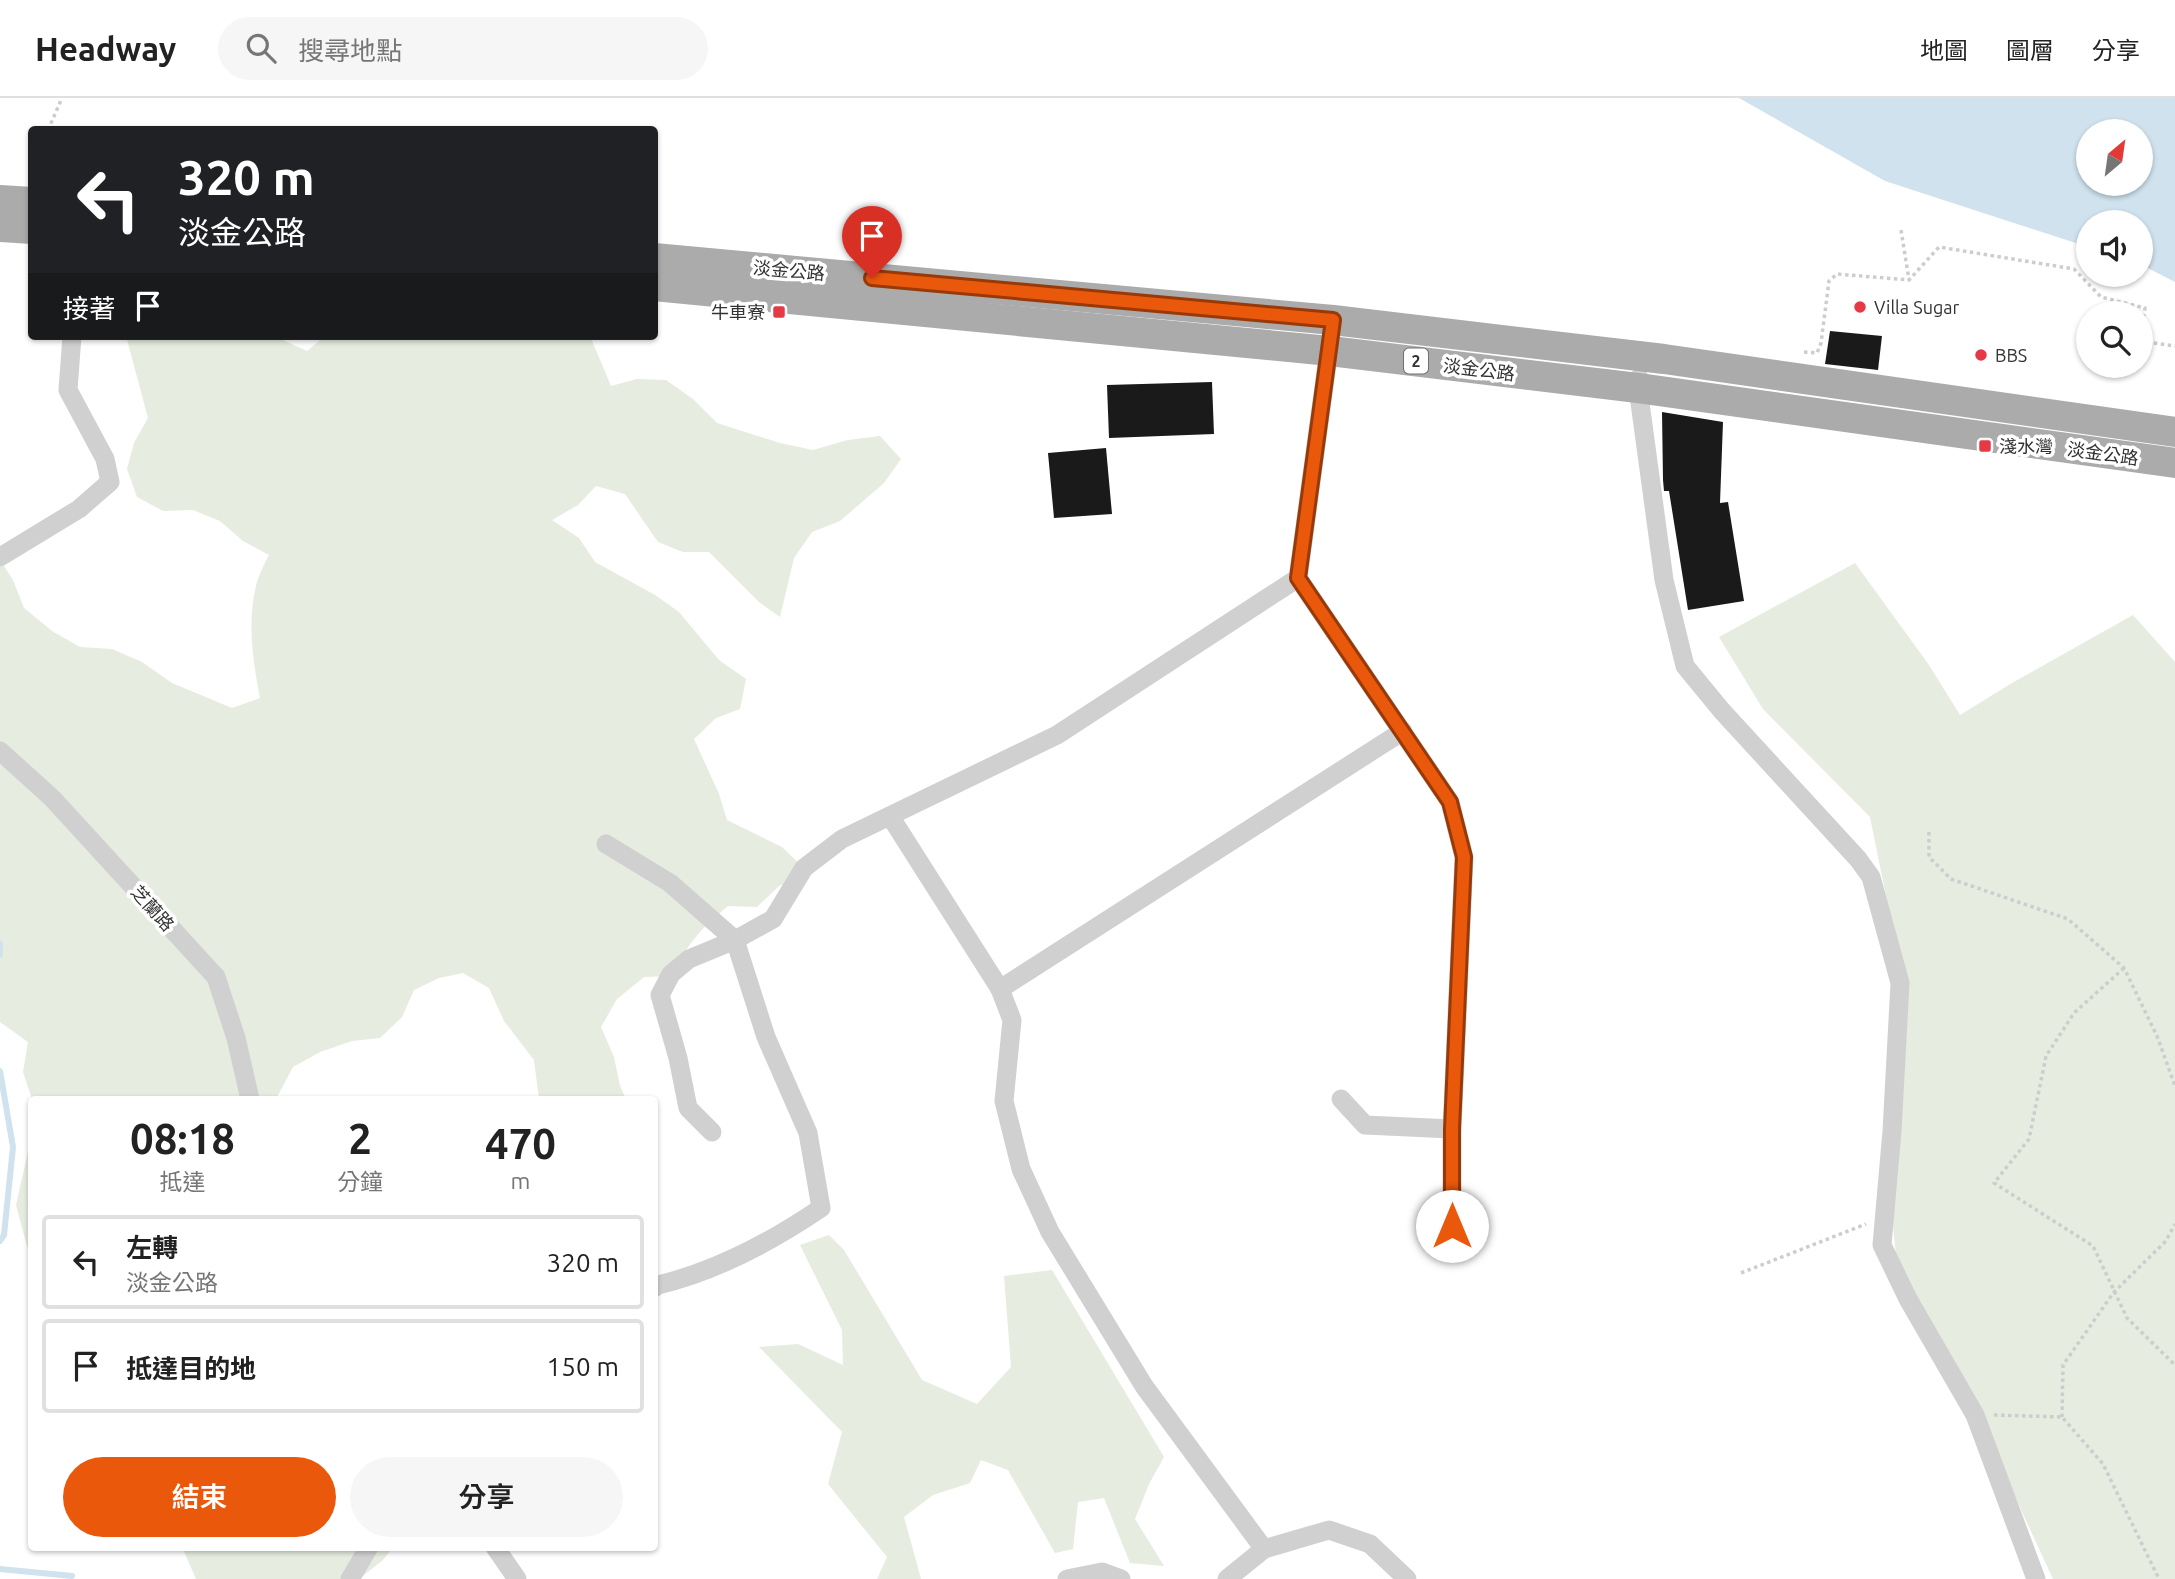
<!DOCTYPE html>
<html lang="zh-TW">
<meta charset="utf-8">
<style>
:root{--surface:#fff;--page:#f6f6f6;--text:#222;--muted:#767676;--line:#e0e0e0;--accent:#ea580c}
body{margin:0;font-family:Ubuntu,"Noto Sans TC",sans-serif;background:var(--page);color:var(--text);height:100vh;display:flex;flex-direction:column;font-size:26px;white-space:nowrap}
*{box-sizing:border-box;margin:0}
p{font-size:23px;color:var(--muted)}
.icon{flex:none;width:38px;height:38px;fill:none;stroke:currentColor;stroke-width:2;stroke-linecap:round;stroke-linejoin:round}
.map{position:relative;flex:1;overflow:hidden}
.side{position:absolute;left:28px;top:998px;width:630px;height:455px;display:flex;flex-direction:column;background:var(--surface);border-radius:7px;box-shadow:0 2px 5px #0004}
.side>*{flex:none}
.guide{position:absolute;left:28px;top:28px;width:630px;height:214px;border-radius:7px;box-shadow:0 2px 5px #0004;background:#202124;color:#fff;overflow:hidden}
.needle{width:46px;rotate:29deg}
.controls{position:absolute;left:2076px;top:21px;display:grid;gap:14px}
.controls a{display:grid;place-items:center;width:77px;height:77px;border-radius:50%;background:var(--surface);box-shadow:0 2px 5px #0004;font-size:35px}
.pin{position:absolute;display:grid;place-items:center;width:60px;height:60px;color:#fff;margin:-72px -30px;border-radius:50% 50% 50% 0;rotate:-45deg;box-shadow:0 0 7px #0007}
.pin .icon{rotate:45deg}
.me{position:absolute;width:77px;margin:-38px;rotate:0deg;stroke-linejoin:round;filter:drop-shadow(0 0 5px #0008)}
.turn{display:flex;align-items:center;gap:24px;height:147px;padding:0 35px;font-size:32px}
.turn .icon{width:91px;height:91px;stroke-width:2.5}
.turn b{display:block;font-size:49px;line-height:60px}
.then{display:flex;align-items:center;height:66px;padding:0 35px;background:#0003;gap:14px;font-size:26px}
.eta{display:flex;justify-content:space-evenly;align-items:center;height:119px;text-align:center}
.eta b{font-size:42px;font-weight:600;line-height:49px}
.cta{display:flex;gap:14px;margin-top:auto;padding:14px 35px}
.cta a{flex:1;height:80px;border-radius:42px;background:var(--accent);color:#fff;font-size:28px;font-weight:600;line-height:80px;text-align:center}
.cta a+a{background:var(--page);color:var(--text)}
ul{padding:0;list-style:none}
li{display:flex;align-items:center;gap:21px;height:94px;margin:0 14px 10px;padding:0 21px;border:4px solid var(--line);border-radius:7px}
li div{flex:1}
li b{display:block;font-size:26px}
li em{font-style:normal}
header{display:flex;align-items:center;gap:42px;box-sizing:border-box;height:98px;padding:0 35px;background:var(--surface);border-bottom:2px solid var(--line)}
header strong{font-size:33px}
nav{display:flex;gap:38px;margin-inline-start:auto;font-size:24px}
.search{width:490px;height:63px;background:var(--page);display:flex;align-items:center;gap:18px;box-sizing:border-box;padding:0 24px;border-radius:38px;color:var(--muted);font-size:26px}
.map>svg:first-child{display:block}
.green{fill:#e6ecdf}
.water{fill:#cfe2ee;fill-rule:evenodd}
.lines{fill:none;stroke-linecap:round;stroke-linejoin:round}
.stream{stroke:#cfe2ee;stroke-width:6}
.building{fill:#1a1a1a}
.path{stroke:#cdcdcd;stroke-width:3.5;stroke-dasharray:3.5 3.5;stroke-linecap:butt}
.street{stroke:#d0d0d0;stroke-width:19}
.primary{stroke:#ababab;stroke-width:30}
.route-casing{stroke:#983908;stroke-width:18}
.route{stroke:#ea580c;stroke-width:12}
.poi-dot{fill:#e63946;stroke:#fff;stroke-width:2.5}
.labels{text-anchor:middle;dominant-baseline:central;stroke-width:7;stroke-linejoin:round;paint-order:stroke}
.shield{fill:#fff;stroke:#707070;stroke-width:2}
.shield-label{font-size:16px;font-weight:bold;fill:#333}
.street-label{font-size:18px;fill:#333;stroke:#fff}
.poi-label{font-size:18px;fill:#333;stroke:#fff;text-anchor:start}
</style>
<header>
<strong>Headway</strong>
<div class="search"><svg class="icon" aria-label="search" viewBox="0 0 24 24"><circle cx="10" cy="10" r="6"/><path d="M15 15l6 6"/></svg>搜尋地點</div>
<nav><a>地圖</a><a>圖層</a><a>分享</a></nav>
</header>
<div class="map">
<svg width="2175" height="1481" viewBox="0 0 2175 1481">
<rect width="100%" height="100%" fill="#fff"/>
<g class="green">
<path d="M126 238H274L307 253 325 238H590L611 288 637 281 666 282 693 301 717 325 780 345 813 352 848 342 880 338 901 361 884 385 840 423 812 434 794 460 780 519 759 504 709 454H683L658 444 625 396 596 388 578 407 552 422 579 440 595 464 655 497 679 514 719 562 746 581 740 611 716 620 694 641 719 696 727 722 782 749 809 775 779 788 757 809 728 808C700 832 688 843 674 878L644 879 617 901 601 929 614 959 620 988 626 1001H539L534 962 504 923 489 890 463 875 439 880 414 892 402 919 380 940 352 943 320 954 293 969 276 1001H32L23 974 28 944 0 924V462L13 482 24 510 52 533 80 549 112 551 142 564 172 585 232 610 260 600C253 564 247 525 256 488 258 478 264 467 269 457L243 443 220 423 193 412 163 413 137 399 127 371 134 345 148 320Z"/>
<path d="M1855 465 1929 567 1960 617 2012 585 2133 517 2175 564V1481H2053L1998 1362 1896 1158 1884 1037 1899 862 1870 719 1763 611 1719 539Z"/>
<path d="M31 1040H32L31 1163 16 1107Z"/>
<path d="M829 1137 844 1152 922 1282 977 1306 1011 1269 1004 1178 1052 1172 1164 1359 1149 1386 1135 1421 1164 1468 1130 1465 1104 1400 1078 1404 1073 1451 1055 1455 1008 1372 981 1362 970 1385 933 1397 904 1419 921 1481H877L887 1459 828 1386 842 1334 759 1249 798 1246 843 1267 842 1232 800 1147Z"/>
<path d="M182 1449H393L383 1462 359 1481H196Z"/>
</g>
<path class="water" d="M1739 0H2175V184L2140 166V124H2088V149L1885 83ZM2088 33H2140V86H2088Z"/>
<g class="lines">
<g class="stream">
<path d="M0 846V857"/>
<path d="M0 973 13 1049 4 1137 0 1143"/>
<path d="M0 1471 72 1478"/>
</g>
</g>
<g class="building">
<path d="M1830 233 1882 238 1878 272 1825 266Z"/>
<path d="M1212 284 1214 336 1109 340 1107 287Z"/>
<path d="M1662 314 1723 324 1720 405 1728 404 1744 503 1688 512 1669 393H1664L1663 382Z"/>
<path d="M1106 350 1112 416 1054 420 1048 355Z"/>
</g>
<g class="lines">
<g class="path">
<path d="M48 32 62 0"/>
<path d="M1901 132 1909 182"/>
<path d="M2140 243 2175 248"/>
<path d="M1804 254 1817 255 1821 245 1829 183 1837 176 1909 182 1939 149 2074 171 2101 199 2145 210 2140 242"/>
<path d="M1929 734V759L1951 781 2068 821 2124 870 2157 938 2175 988"/>
<path d="M2124 870 2074 915 2046 958 2029 1041 1994 1085 2093 1148 2127 1220 2175 1267"/>
<path d="M1741 1175 1866 1126"/>
<path d="M1994 1317 2062 1319 2103 1366 2159 1481"/>
<path d="M2062 1319 2063 1267 2114 1194 2166 1143 2175 1126"/>
</g>
<g class="street">
<path d="M1639 280 1638 290 1664 482 1685 568 1722 613 1858 761 1871 779 1900 885 1892 1033 1882 1147 1908 1201 1975 1317 2036 1481"/>
<path d="M0 459 79 411 110 384 105 361 68 292 72 238"/>
<path d="M1298 480 1450 704 1464 759 1452 1031V1128"/>
<path d="M0 653 52 700 216 879 236 940 250 1001"/>
<path d="M890 718 1000 891 1012 922 1004 1003 1021 1071 1050 1134 1144 1288 1264 1451 1227 1481"/>
<path d="M606 746 670 785 735 842 766 939 808 1035 821 1110C771 1144 717 1173 658 1187L654 1190"/>
<path d="M1000 891 1403 633"/>
<path d="M1341 1001 1365 1027 1452 1031"/>
<path d="M712 1034 688 1010 678 960 660 897 671 876 689 861 735 842 773 821 804 770 842 741 1057 637 1298 480 1330 244"/>
<path d="M495 1449 517 1481"/>
<path d="M1264 1451 1329 1432 1370 1446 1407 1481"/>
<path d="M350 1481 369 1449"/>
<path d="M1067 1481 1102 1474 1121 1481"/>
</g>
<g class="primary">
<path d="M0 102 32 104"/>
<path d="M0 129 32 131"/>
<path d="M654 160 1333 222 1664 261 2175 334"/>
<path d="M654 188 1330 253 1638 290 2175 365"/>
</g>
</g>
<g class="lines">
<g class="route-casing">
<path id="route" d="M872 180 1333 222 1298 480 1450 704 1464 759 1452 1031V1128"/>
</g>
<use href="#route" class="route"/>
</g>
<g class="poi-dot">
<circle cx="1860" cy="209" r="7"/>
<rect x="772" y="207" width="14" height="14" rx="3.5"/>
<circle cx="1981" cy="257" r="7"/>
<rect x="1978" y="341" width="14" height="14" rx="3.5"/>
</g>
<g class="labels">
<rect class="shield" x="1404" y="250.5" width="24" height="25" rx="5"/>
<g class="shield-label">
<text x="1416" y="263">2</text>
</g>
<g class="street-label">
<text transform="translate(789 172) rotate(5)">淡金公路</text>
<text transform="translate(1479 271) rotate(7)">淡金公路</text>
<text transform="translate(2103 355) rotate(8)">淡金公路</text>
<text transform="translate(153 810) rotate(48)">芝蘭路</text>
</g>
<g class="poi-label">
<text x="1874" y="209">Villa Sugar</text>
<text x="765" y="214" text-anchor="end">牛車寮</text>
<text x="1995" y="257">BBS</text>
<text x="1999" y="348">淺水灣</text>
</g>
</g>
</svg>
<div class="controls">
<a><svg class="needle" viewBox="-14 -14 28 28"><path d="M0-13l5 13h-10z" fill="#e53935"/><path d="M0 13l5-13h-10z" fill="#767676"/></svg></a>
<a><svg class="icon" aria-label="sound" viewBox="0 0 24 24"><path d="M4 9h4l5-4v14l-5-4H4zM17 9q2 3 0 6"/></svg></a>
<a><svg class="icon" aria-label="search" viewBox="0 0 24 24"><circle cx="10" cy="10" r="6"/><path d="M15 15l6 6"/></svg></a>
</div>
<div class="pin" style="left:872px;top:180px;background:#d93025"><svg class="icon" aria-label="arrive" viewBox="0 0 24 24"><path d="M6 21V4h12l-3 4 3 4H6"/></svg></div>
<svg class="me" style="left:1452px;top:1128px" viewBox="-20 -20 40 40"><circle r="19" fill="#fff"/><path d="M0-13L10 11 0 6-10 11z" fill="#ea580c"/></svg>
<div class="guide">
<div class="turn"><svg class="icon" aria-label="left" viewBox="0 0 24 24"><path d="M17 20v-9H6M10 6l-5 5 5 5"/></svg><div><b>320 m</b>淡金公路</div></div>
<div class="then">接著<svg class="icon" aria-label="arrive" viewBox="0 0 24 24"><path d="M6 21V4h12l-3 4 3 4H6"/></svg></div>
</div>
<section class="side">
<div class="eta">
<div><b>08:18</b><p>抵達</p></div>
<div><b>2</b><p>分鐘</p></div>
<div><b>470</b><p>m</p></div>
</div>
<ul>
<li><svg class="icon" aria-label="left" viewBox="0 0 24 24"><path d="M17 20v-9H6M10 6l-5 5 5 5"/></svg><div><b>左轉</b><p>淡金公路</p></div><em>320 m</em></li>
<li><svg class="icon" aria-label="arrive" viewBox="0 0 24 24"><path d="M6 21V4h12l-3 4 3 4H6"/></svg><div><b>抵達目的地</b></div><em>150 m</em></li>
</ul>
<div class="cta"><a>結束</a><a>分享</a></div>
</section>
</div>
